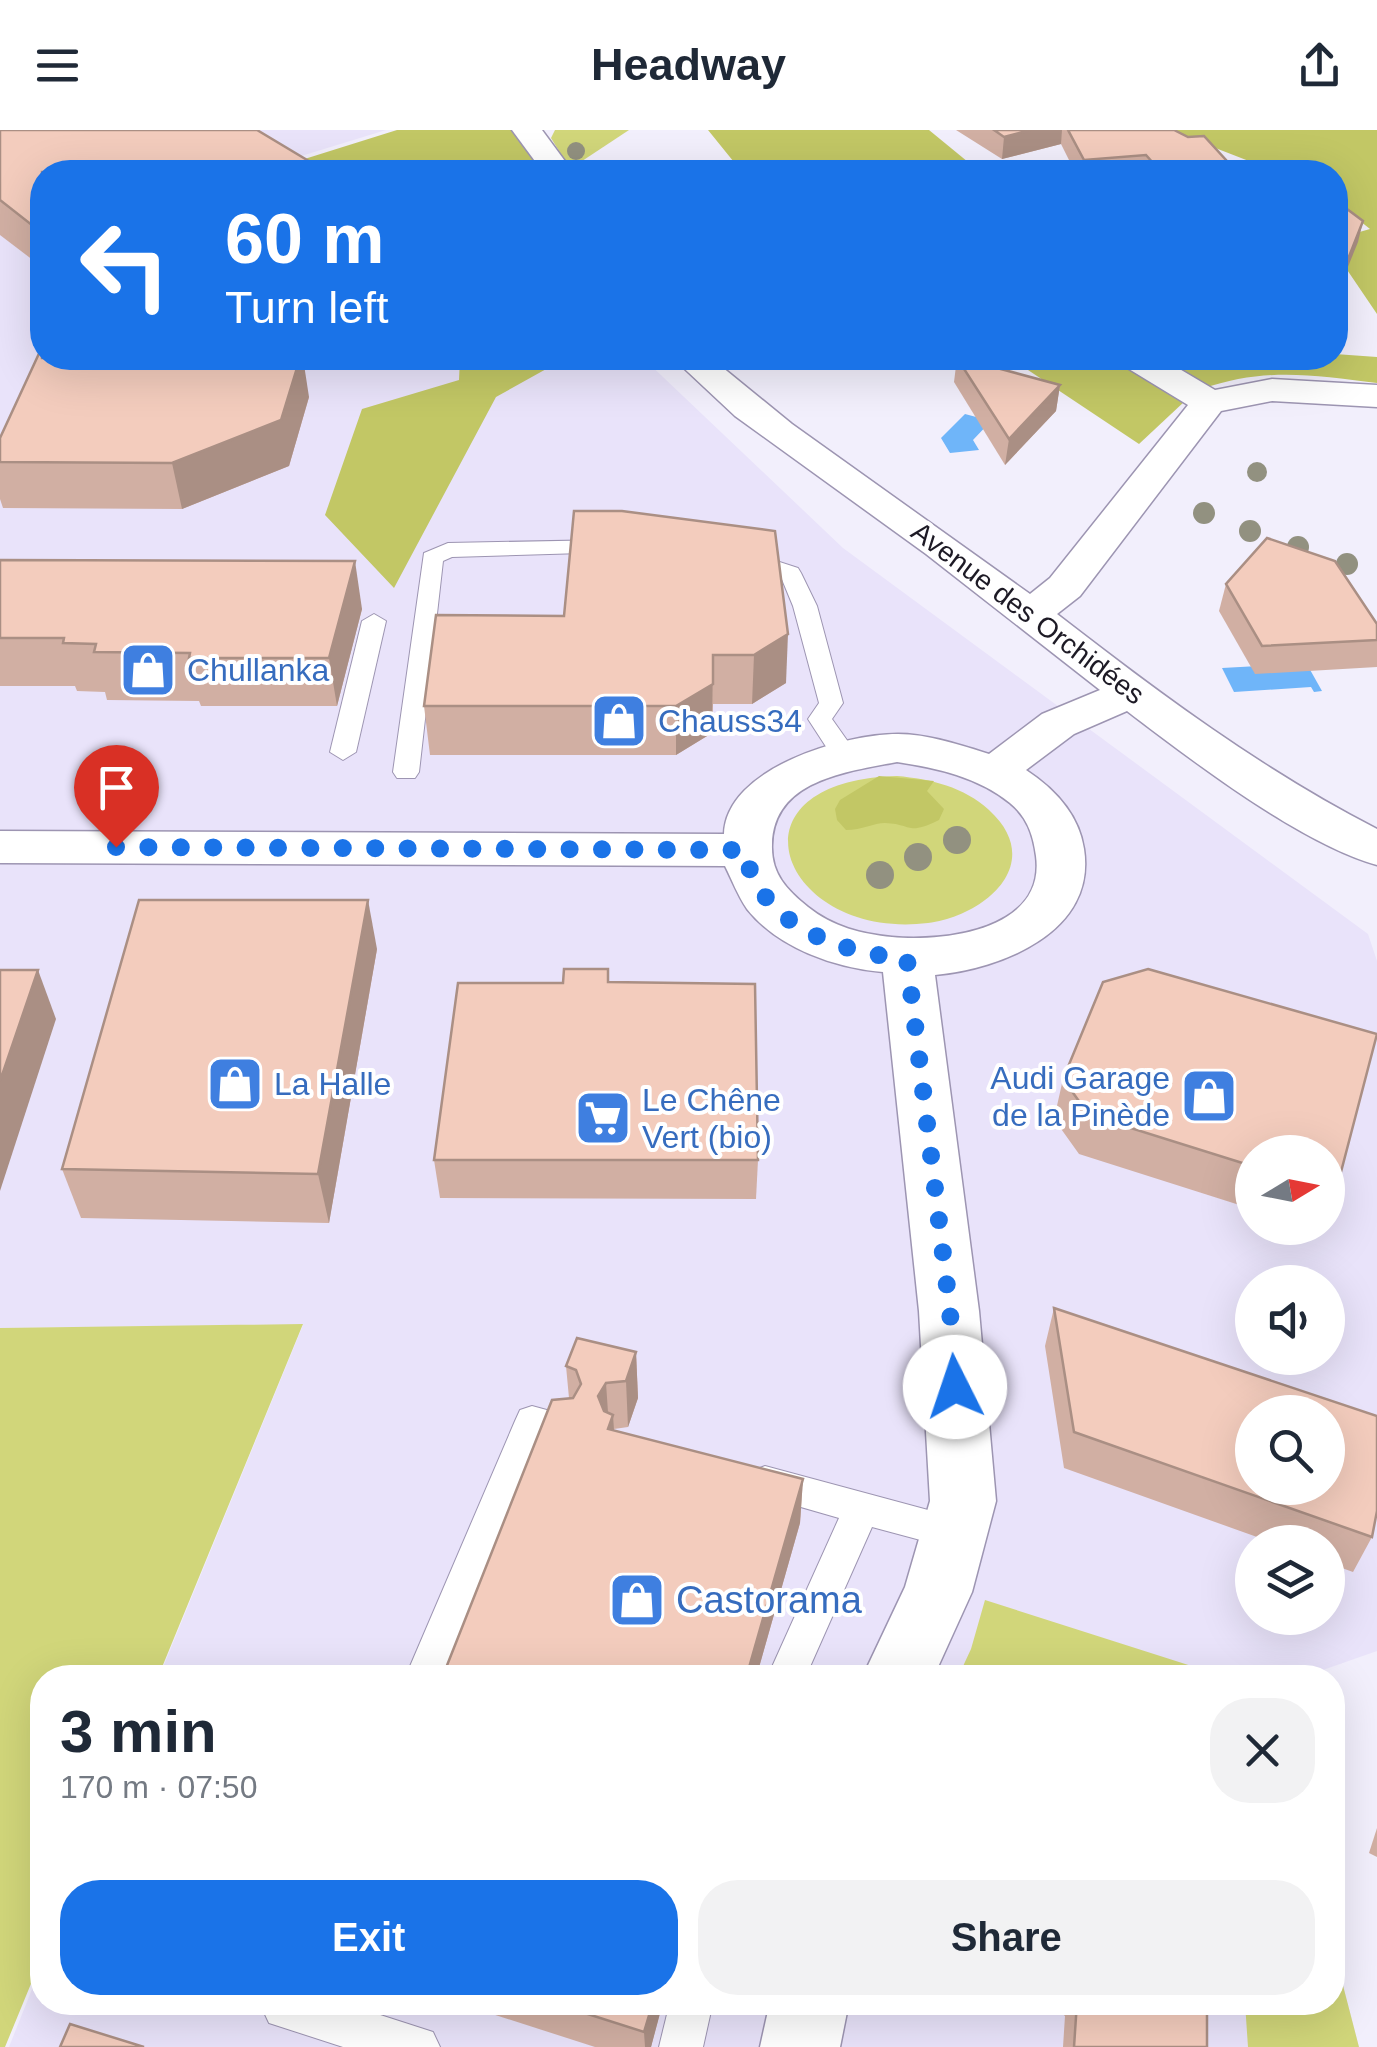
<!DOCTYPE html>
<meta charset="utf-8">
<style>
:root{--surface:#fff;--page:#f2f2f3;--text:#1f2937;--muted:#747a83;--accent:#1a73e8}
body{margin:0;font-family:Arial,sans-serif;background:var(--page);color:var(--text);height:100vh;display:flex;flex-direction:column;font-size:38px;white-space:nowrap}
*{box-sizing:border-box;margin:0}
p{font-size:32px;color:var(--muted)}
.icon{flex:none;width:55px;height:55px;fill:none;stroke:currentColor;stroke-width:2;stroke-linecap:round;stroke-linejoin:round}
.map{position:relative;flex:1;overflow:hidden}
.sheet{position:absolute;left:30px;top:1535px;width:1315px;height:350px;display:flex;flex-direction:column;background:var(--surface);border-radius:40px;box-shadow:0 10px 40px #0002}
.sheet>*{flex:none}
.banner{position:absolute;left:30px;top:30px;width:1318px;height:210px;border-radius:40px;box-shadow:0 10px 40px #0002;background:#1a73e8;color:#fff;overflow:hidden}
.needle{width:65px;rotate:80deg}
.fabs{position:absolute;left:1235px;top:1005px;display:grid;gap:20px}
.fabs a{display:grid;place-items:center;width:110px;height:110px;border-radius:50%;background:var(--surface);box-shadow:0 10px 40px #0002;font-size:50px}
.pin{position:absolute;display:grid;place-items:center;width:85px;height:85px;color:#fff;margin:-102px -42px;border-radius:50% 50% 50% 0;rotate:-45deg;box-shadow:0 0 10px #0007}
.pin .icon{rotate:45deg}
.me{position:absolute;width:110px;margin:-55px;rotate:356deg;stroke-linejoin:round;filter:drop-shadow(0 0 8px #0008)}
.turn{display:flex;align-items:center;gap:35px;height:210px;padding:0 30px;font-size:45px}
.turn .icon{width:130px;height:130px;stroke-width:2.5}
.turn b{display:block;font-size:70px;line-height:85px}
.round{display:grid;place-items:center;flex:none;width:105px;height:105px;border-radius:40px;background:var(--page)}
.head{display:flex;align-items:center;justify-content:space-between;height:170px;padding:0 30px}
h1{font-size:60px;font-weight:700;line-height:75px}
.button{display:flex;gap:20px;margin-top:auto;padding:20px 30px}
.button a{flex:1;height:115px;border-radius:40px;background:var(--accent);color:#fff;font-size:40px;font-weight:700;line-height:115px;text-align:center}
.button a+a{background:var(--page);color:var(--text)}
header{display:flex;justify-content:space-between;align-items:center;height:130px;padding:0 30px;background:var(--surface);font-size:45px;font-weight:700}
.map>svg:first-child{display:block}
.built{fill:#e9e3fa;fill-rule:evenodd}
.green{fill:#d1d67a}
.forest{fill:#c2c765}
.water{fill:#6fb5f9}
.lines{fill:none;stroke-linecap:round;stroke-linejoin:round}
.service-casing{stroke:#9d95b2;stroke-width:2}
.minor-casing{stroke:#9d95b2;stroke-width:3}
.service{fill:#fff;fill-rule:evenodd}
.minor{fill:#fff;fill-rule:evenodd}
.tree{fill:#929180}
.wall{fill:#d1afa3}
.shaded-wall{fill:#aa8f84}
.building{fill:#f3ccbd;stroke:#aa8f84;stroke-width:2.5;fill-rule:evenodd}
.route{stroke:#1a73e8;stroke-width:18;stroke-dasharray:0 32.4}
.labels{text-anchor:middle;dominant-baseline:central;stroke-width:8;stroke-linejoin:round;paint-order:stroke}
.far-street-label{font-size:28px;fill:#1d1a25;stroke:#fff}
.shop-label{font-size:32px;fill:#366cbe;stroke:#fff;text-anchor:start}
.near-shop-label{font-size:38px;fill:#366cbe;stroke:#fff;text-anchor:start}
</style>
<header><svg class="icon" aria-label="menu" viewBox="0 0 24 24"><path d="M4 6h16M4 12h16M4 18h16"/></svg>Headway<svg class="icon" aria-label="share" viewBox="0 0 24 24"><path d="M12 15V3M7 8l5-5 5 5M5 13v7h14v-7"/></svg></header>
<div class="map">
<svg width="1377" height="1917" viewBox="0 0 1377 1917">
<rect width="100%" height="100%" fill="#f2effc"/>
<g class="built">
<path d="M0 0H386L285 31 42 42V228H643L843 418 1368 804 1377 831V1521L1300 1548 159 1547 303 1195 0 1198ZM1252 1022H1328V1098H1252ZM1252 1152H1328V1228H1252ZM1252 1282H1328V1358H1252ZM1252 1412H1328V1488H1252Z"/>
<path d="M1333 1817 1359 1917H9L42 1834V1872H1332Z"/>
</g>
<g class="green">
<path d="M555 0H629L570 39 551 8Z"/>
<path d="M897 646C931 649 964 657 989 680 1047 733 985 786 928 793 782 811 718 651 897 646Z"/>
<path d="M303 1194 158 1547 42 1548V1827L5 1917H0V1198Z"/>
<path d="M985 1470 1226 1547H958L971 1519Z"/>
<path d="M1333 1817 1359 1917H1248L1245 1873 1332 1872Z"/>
</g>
<g class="forest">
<path d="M397 0H511L542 42H310L295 32Z"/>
<path d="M708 0H929L968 32 1017 42H742Z"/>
<path d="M1169 0H1377V184L1335 122V109L1370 99 1335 71V42H1277Z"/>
<path d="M1335 224 1377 227V253C1312 245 1265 237 1202 259L1151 228H1335Z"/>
<path d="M460 228H566L496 267 394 458 325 385 362 279 459 250Z"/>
<path d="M1010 228H1119L1185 271 1139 314Z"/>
<path d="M879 646 934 651 927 661 944 679 939 690C906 706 913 694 885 693 874 693 862 700 846 700L837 690 835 679 840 670Z"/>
</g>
<g class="water">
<path d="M965 284 991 291 973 310 979 320 950 323 941 308Z"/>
<path d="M1304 529 1322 561 1314 562 1311 557 1234 562 1222 538 1298 534Z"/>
</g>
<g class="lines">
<g class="service-casing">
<g id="service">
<path d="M608 410 616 412 619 417 616 422 452 427 443 431 419 642 415 648H397L393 642 424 423 448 413Z"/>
<path d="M743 420 798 438 801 443 817 476 843 573 832 589 856 623 852 629H834L808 589 819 573 793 476 781 447 735 432 732 427Z"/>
<path d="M374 484 386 491 356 622 343 630 330 622 362 491Z"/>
<path d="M532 1276 576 1288 581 1299 576 1310 564 1314 542 1309 443 1548H405L515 1291 520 1280Z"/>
<path d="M765 1336 954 1387 967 1391 972 1403 967 1415 954 1419 872 1397 805 1548H767L839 1388 752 1363 747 1352 752 1341Z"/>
<path d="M265 1872H340L433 1902 440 1917H343L269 1893 262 1878Z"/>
<path d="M670 1872H713L703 1917H659Z"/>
</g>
</g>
<g class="minor-casing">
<g id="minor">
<path d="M512 0H542L573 42H543Z"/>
<path d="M673 228H711L792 294 1030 464 1050 448 1188 275 1124 236 1119 228H1161L1215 260 1272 249 1377 255V277L1272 271 1221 281 1080 466 1057 484C1159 563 1262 640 1377 699V735C1301 714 1191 630 1127 581L1074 604 1026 640C1055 659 1079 685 1084 719 1097 802 1001 839 935 845L979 1181 996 1371 972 1462 933 1548H862L905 1457 930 1371 919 1181 883 842C835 838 778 818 747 779 738 766 732 750 725 736L0 733V701L724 704C726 638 844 604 898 604 928 604 960 615 989 624L1042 584 1100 560 926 424 735 286ZM897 632C937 638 978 647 1010 673 1027 687 1033 704 1036 726 1046 800 944 812 892 807 862 804 833 797 808 777 787 760 771 744 772 715 773 650 846 642 897 632Z"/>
<path d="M770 1872H849L840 1917H760Z"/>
</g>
</g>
<use href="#service" class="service"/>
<use href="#minor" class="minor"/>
</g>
<g class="tree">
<circle cx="576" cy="21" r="9"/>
<circle cx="1257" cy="342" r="10"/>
<circle cx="1204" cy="383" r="11"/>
<circle cx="1250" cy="401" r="11"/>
<circle cx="1298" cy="417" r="11"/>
<circle cx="1347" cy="434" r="11"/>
<circle cx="957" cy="710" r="14"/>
<circle cx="918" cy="727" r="14"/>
<circle cx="880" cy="745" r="14"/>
</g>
<g class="wall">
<path d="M0 0 42 42V137L0 105Z"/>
<path d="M956 0H1174L1237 42H1075L1061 14 1002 29Z"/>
<path d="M957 228 1060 255 1056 281 1005 335 954 252Z"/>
<path d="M309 267 289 336 182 379 3 378 0 369V308Z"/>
<path d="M622 381 786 553 752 574H713L712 603 676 625H430L424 576 564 486Z"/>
<path d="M0 430 362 479 337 576H201L199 571 107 570 105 562 77 561 75 556H0Z"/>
<path d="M1226 454 1377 494V537L1255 544 1219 481Z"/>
<path d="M377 819 329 1093 81 1088 62 1039Z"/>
<path d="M1148 839 1377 904 1336 1061 1328 1082V1022H1252V1079L1079 1024 1054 989 1063 949 1103 852Z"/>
<path d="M608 852 758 1030 756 1069 440 1068 434 1030 563 853Z"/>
<path d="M1054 1178 1372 1407 1353 1442 1328 1433V1412H1271L1064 1338 1045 1216Z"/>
<path d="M636 1222 638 1268 628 1297 614 1299V1300L803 1349 800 1393 756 1548H442L569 1268 566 1236Z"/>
<path d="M1377 1698V1727L1369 1723Z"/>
<path d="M455 1872H663L651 1917H595Z"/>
<path d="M1049 1872H1207V1917H1063L1065 1886Z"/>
</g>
<g class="shaded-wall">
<path d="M1031 0H1062L1061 14 1002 29 1004 7Z"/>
<path d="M1363 91 1358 112 1335 169V162Z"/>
<path d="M300 228H303L309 267 289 336 182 379 172 333Z"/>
<path d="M1060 255 1056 281 1005 335 1009 309Z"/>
<path d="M355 431 362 479 337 576 329 528Z"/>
<path d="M788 504 786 553 752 574 754 525Z"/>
<path d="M713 525 712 603 676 625V576Z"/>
<path d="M368 770 377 819 329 1093 318 1044Z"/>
<path d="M38 840 56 889 0 1061V951Z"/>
<path d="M636 1222 638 1268 628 1297 626 1251Z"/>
<path d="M606 1253 609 1297 613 1285 616 1330 598 1266Z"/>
<path d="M803 1349 800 1393 756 1548H746Z"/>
<path d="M653 1872H663L651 1917H645L644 1902Z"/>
</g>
<g class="building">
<path d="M0 0H257L327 42H42V103L0 70Z"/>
<path d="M994 0H1031L1004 7Z"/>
<path d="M1068 0H1174L1188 7 1204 6 1237 42H1161L1146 25 1084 30Z"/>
<path d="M1335 70 1363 91 1335 162Z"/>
<path d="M42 217V228H300L281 290 172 333 0 332V308Z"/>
<path d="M957 228H960L1060 255 1009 309Z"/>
<path d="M574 381H622L775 401 788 504 754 525H713V554L676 576H424L436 485 564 486Z"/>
<path d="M1267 408 1335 431 1377 494V510L1262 516 1226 454Z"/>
<path d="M0 430 355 431 329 528H189L190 523 94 522 96 514 63 513 64 508H0Z"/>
<path d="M139 770H368L318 1044 62 1039Z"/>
<path d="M564 839H608V852L755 854 758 1030H434L458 853H563Z"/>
<path d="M1148 839 1377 904 1336 1061 1328 1059V1022H1252V1036L1089 985 1063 949 1103 852Z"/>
<path d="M0 840H38L0 951Z"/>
<path d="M1054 1178 1377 1286V1381L1372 1407 1074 1302ZM1252 1282H1328V1358H1252Z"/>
<path d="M577 1208 636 1222 626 1251 606 1253 598 1266 604 1281 613 1285 608 1299 803 1349 746 1548H442L552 1270 573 1268 581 1254 576 1240 566 1236Z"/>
<path d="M550 1872H653L644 1902Z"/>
<path d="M1077 1872H1207V1917H1074Z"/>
<path d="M70 1894 144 1917H60Z"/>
</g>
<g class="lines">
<path class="route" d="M116 717 744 720C760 796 838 822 907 829L950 1181 955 1257"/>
</g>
<defs>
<g id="shop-square" transform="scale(2.875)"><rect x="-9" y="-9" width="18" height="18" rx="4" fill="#3f7fe0" stroke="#fff"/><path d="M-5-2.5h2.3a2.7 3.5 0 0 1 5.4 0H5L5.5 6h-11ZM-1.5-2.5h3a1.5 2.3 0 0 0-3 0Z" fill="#fff"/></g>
<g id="supermarket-square" transform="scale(2.875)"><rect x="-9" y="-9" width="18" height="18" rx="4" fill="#3f7fe0" stroke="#fff"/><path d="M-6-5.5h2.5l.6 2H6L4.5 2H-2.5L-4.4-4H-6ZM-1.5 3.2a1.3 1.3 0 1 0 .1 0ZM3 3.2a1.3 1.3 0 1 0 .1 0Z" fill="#fff"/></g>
</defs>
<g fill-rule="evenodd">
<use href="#shop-square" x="148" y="540"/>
<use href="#shop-square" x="619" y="591"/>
<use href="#shop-square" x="235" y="954"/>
<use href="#shop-square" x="1209" y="966"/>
<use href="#supermarket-square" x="603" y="988"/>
<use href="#shop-square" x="637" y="1470"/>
</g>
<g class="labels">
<g class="far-street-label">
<text transform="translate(1028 483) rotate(37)">Avenue des Orchidées</text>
</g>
<g class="shop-label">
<text x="187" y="540">Chullanka</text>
<text x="658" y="591">Chauss34</text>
<text x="1170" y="948" text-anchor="end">Audi Garage<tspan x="1170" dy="37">de la Pinède</tspan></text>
<text x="274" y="954">La Halle</text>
<text x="642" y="970">Le Chêne<tspan x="642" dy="37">Vert (bio)</tspan></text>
</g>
<g class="near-shop-label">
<text x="676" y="1470">Castorama</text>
</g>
</g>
</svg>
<div class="fabs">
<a><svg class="needle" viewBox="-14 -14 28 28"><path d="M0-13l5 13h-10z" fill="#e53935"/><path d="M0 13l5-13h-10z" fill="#747a83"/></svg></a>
<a><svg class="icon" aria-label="sound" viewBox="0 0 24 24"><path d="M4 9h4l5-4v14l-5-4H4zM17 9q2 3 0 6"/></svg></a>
<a><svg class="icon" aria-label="search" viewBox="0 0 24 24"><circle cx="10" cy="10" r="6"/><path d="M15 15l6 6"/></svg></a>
<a><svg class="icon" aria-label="layers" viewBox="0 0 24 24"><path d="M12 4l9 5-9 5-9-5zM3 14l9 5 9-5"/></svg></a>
</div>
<div class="pin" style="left:116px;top:717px;background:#d93025"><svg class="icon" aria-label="arrive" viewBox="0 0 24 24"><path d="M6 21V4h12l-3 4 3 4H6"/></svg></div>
<svg class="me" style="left:955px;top:1257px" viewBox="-20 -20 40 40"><circle r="19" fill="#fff"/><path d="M0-13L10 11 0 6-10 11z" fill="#1a73e8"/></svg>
<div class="banner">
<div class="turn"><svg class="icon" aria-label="left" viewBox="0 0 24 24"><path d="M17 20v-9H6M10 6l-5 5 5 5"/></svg><div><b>60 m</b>Turn left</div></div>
</div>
<section class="sheet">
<div class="head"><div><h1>3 min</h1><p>170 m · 07:50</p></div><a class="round"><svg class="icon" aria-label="close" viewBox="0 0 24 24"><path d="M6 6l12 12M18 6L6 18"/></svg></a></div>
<div class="button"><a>Exit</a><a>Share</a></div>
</section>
</div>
